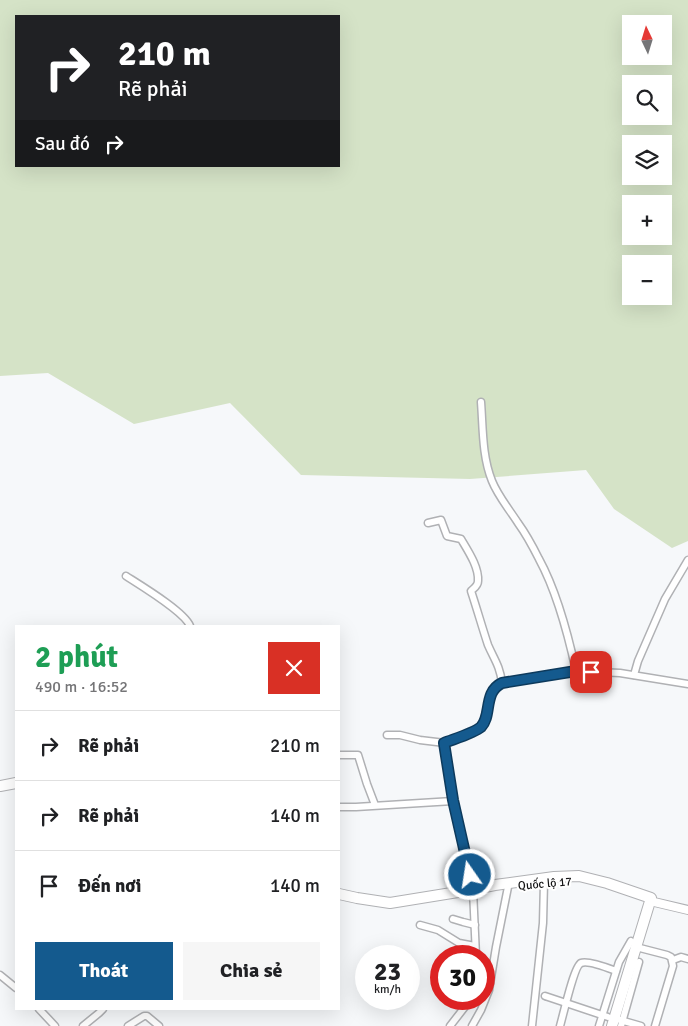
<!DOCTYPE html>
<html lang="vi">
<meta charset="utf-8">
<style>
:root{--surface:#fff;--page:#f6f6f6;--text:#202124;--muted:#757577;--line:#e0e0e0;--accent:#145a8e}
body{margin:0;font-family:Signika,sans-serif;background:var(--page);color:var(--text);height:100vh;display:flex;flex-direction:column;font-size:19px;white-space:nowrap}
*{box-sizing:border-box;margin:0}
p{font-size:16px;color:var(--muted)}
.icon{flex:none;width:28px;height:28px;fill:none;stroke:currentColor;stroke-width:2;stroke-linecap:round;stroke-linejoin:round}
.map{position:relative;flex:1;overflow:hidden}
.panel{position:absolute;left:15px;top:625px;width:325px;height:385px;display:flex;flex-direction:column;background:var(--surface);border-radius:0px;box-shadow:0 5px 20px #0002}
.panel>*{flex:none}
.hud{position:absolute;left:15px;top:15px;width:325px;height:152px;border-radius:0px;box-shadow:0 5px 20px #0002;background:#202124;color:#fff;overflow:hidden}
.needle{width:32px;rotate:356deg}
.tools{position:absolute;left:622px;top:15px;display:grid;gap:10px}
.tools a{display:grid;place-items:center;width:50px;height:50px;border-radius:0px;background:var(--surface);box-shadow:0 5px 20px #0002;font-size:25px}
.speed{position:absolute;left:355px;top:945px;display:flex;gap:10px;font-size:25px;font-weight:700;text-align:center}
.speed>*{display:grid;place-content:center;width:65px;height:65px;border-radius:50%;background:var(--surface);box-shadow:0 5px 20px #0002;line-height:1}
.speed small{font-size:12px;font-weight:400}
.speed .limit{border:8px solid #d22;background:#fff;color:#111}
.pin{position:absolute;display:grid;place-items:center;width:42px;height:42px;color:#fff;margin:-21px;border-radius:10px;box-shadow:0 2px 8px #0006}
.me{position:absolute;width:55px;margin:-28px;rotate:347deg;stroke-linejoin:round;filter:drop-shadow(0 0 4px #0008)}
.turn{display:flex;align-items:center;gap:18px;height:105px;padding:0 20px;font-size:22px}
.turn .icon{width:65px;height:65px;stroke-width:2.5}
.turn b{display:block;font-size:35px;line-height:42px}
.then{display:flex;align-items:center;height:48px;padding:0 20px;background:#0003;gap:10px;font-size:19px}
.round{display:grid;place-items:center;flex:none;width:52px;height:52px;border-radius:0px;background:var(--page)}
.head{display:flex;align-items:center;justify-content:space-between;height:85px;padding:0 20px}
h1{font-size:30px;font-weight:700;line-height:38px;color:#1e9e55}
.primary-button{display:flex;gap:10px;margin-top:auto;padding:10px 20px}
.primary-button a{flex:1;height:58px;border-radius:0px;background:var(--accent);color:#fff;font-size:20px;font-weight:700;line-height:58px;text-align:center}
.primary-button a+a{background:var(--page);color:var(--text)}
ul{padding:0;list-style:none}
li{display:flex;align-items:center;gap:15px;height:70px;padding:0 20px;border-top:1px solid var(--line)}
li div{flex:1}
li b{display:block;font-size:19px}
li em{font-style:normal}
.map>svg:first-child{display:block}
.green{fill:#d5e3c7;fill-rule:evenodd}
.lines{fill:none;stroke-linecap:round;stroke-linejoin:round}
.minor-casing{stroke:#b0b1b4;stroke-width:9}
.major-casing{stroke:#b0b1b4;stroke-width:10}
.highway-casing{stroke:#b0b1b4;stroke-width:12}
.minor{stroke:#fff;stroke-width:6}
.major{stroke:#fff;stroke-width:8}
.highway{stroke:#fff;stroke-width:10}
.route-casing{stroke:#0d3a5c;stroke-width:12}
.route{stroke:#145a8e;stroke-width:9}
.labels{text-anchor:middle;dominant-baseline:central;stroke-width:4;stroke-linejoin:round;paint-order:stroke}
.street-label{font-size:12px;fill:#131314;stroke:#fff}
</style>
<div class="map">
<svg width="688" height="1026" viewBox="0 0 688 1026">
<rect width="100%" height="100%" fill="#f6f8fa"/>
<path class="green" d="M0 0H688V541L672 548 614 509 586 470 470 479 301 475 230 403 134 424 48 373 0 376ZM16 16H339V166H16ZM631 24H664V56H631ZM631 84H664V116H631ZM631 144H664V176H631ZM631 204H664V236H631ZM631 264H664V296H631Z"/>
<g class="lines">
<g class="minor-casing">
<g id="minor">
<path d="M481 402C483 428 482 456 492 481 498 496 509 509 518 523 526 534 533 547 539 559 557 592 568 634 576 671"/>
<path d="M428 523 441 520 447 536 461 539C468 551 479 567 478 581 478 586 474 588 471 591 477 609 482 627 488 645 494 659 500 666 502 683"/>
<path d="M126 576C140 585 185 612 190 626"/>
<path d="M634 675 638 661 665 599 688 560"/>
<path d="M387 735H400L420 740 445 743"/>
<path d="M339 755H358L367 784 375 805"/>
<path d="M339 807H356L453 801"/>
<path d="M453 919 463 922 475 925"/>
<path d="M420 925 438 930 459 943 475 946"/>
<path d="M636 947 667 955 671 957 673 966 655 1026"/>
<path d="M476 956 473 890 453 801 445 743C454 739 474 733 481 727 493 716 483 692 502 683L576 671 620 673 688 684"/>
<path d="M673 960 681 957 688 959"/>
<path d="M0 975 16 988"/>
<path d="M545 996 608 1017"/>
<path d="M39 1009 55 1026"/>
<path d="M620 1020 641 1026"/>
<path d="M83 1026 99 1013 103 1009"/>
<path d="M128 1026 144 1016H147L159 1026"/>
<path d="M450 1026 464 1008 469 999"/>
<path d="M472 1026 481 1010 489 990 496 947 508 887"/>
<path d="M532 1026 543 923 544 882"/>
<path d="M560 1026C563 1016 574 966 581 963 588 960 608 968 616 971"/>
<path d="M599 1026 619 962 631 941"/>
<path d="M621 1026 639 962"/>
</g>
</g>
<g class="major-casing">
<path id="major" d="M650 901 688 910"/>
</g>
<g class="highway-casing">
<g id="highway">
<path d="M0 786 16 783"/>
<path d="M339 894 357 898 390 903 464 891 495 885 554 877 579 876 607 883 651 898 612 1026"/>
</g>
</g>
<use href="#minor" class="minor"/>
<use href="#major" class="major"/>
<use href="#highway" class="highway"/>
</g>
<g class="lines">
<g class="route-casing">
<path id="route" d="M470 875 453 800 444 743C454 739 474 733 481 727 492 716 483 692 502 683L576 671 591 672"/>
</g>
<use href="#route" class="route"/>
</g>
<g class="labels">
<g class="street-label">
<text transform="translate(545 884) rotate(-5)">Quốc lộ 17</text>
</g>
</g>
</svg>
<div class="tools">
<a><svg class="needle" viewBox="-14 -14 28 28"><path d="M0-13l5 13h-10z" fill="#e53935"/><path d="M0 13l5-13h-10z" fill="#757577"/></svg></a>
<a><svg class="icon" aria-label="search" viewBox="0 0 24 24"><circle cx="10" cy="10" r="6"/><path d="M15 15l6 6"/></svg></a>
<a><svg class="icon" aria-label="layers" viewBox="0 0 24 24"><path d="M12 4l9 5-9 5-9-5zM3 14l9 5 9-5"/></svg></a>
<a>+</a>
<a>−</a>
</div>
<div class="speed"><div>23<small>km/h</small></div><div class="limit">30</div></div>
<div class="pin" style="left:591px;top:672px;background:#d93025"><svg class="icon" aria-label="arrive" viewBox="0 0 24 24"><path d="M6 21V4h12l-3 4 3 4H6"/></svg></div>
<svg class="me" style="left:470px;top:875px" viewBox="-20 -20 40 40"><circle r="17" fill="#145a8e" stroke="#fff" stroke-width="3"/><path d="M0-11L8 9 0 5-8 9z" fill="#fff"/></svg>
<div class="hud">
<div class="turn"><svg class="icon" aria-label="right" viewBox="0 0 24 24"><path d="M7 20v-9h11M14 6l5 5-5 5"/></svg><div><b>210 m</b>Rẽ phải</div></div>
<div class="then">Sau đó<svg class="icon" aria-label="right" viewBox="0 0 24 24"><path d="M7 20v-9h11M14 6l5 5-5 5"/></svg></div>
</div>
<section class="panel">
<div class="head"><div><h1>2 phút</h1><p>490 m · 16:52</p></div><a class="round" style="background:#d93025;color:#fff"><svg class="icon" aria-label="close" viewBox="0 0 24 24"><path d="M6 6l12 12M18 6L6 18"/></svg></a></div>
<ul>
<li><svg class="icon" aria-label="right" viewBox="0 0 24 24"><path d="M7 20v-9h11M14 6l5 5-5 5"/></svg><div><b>Rẽ phải</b></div><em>210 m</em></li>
<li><svg class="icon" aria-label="right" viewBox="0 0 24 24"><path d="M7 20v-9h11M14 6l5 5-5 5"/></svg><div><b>Rẽ phải</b></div><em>140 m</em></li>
<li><svg class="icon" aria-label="arrive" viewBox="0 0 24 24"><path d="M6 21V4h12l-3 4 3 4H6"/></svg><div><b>Đến nơi</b></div><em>140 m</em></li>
</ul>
<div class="primary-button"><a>Thoát</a><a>Chia sẻ</a></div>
</section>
</div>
